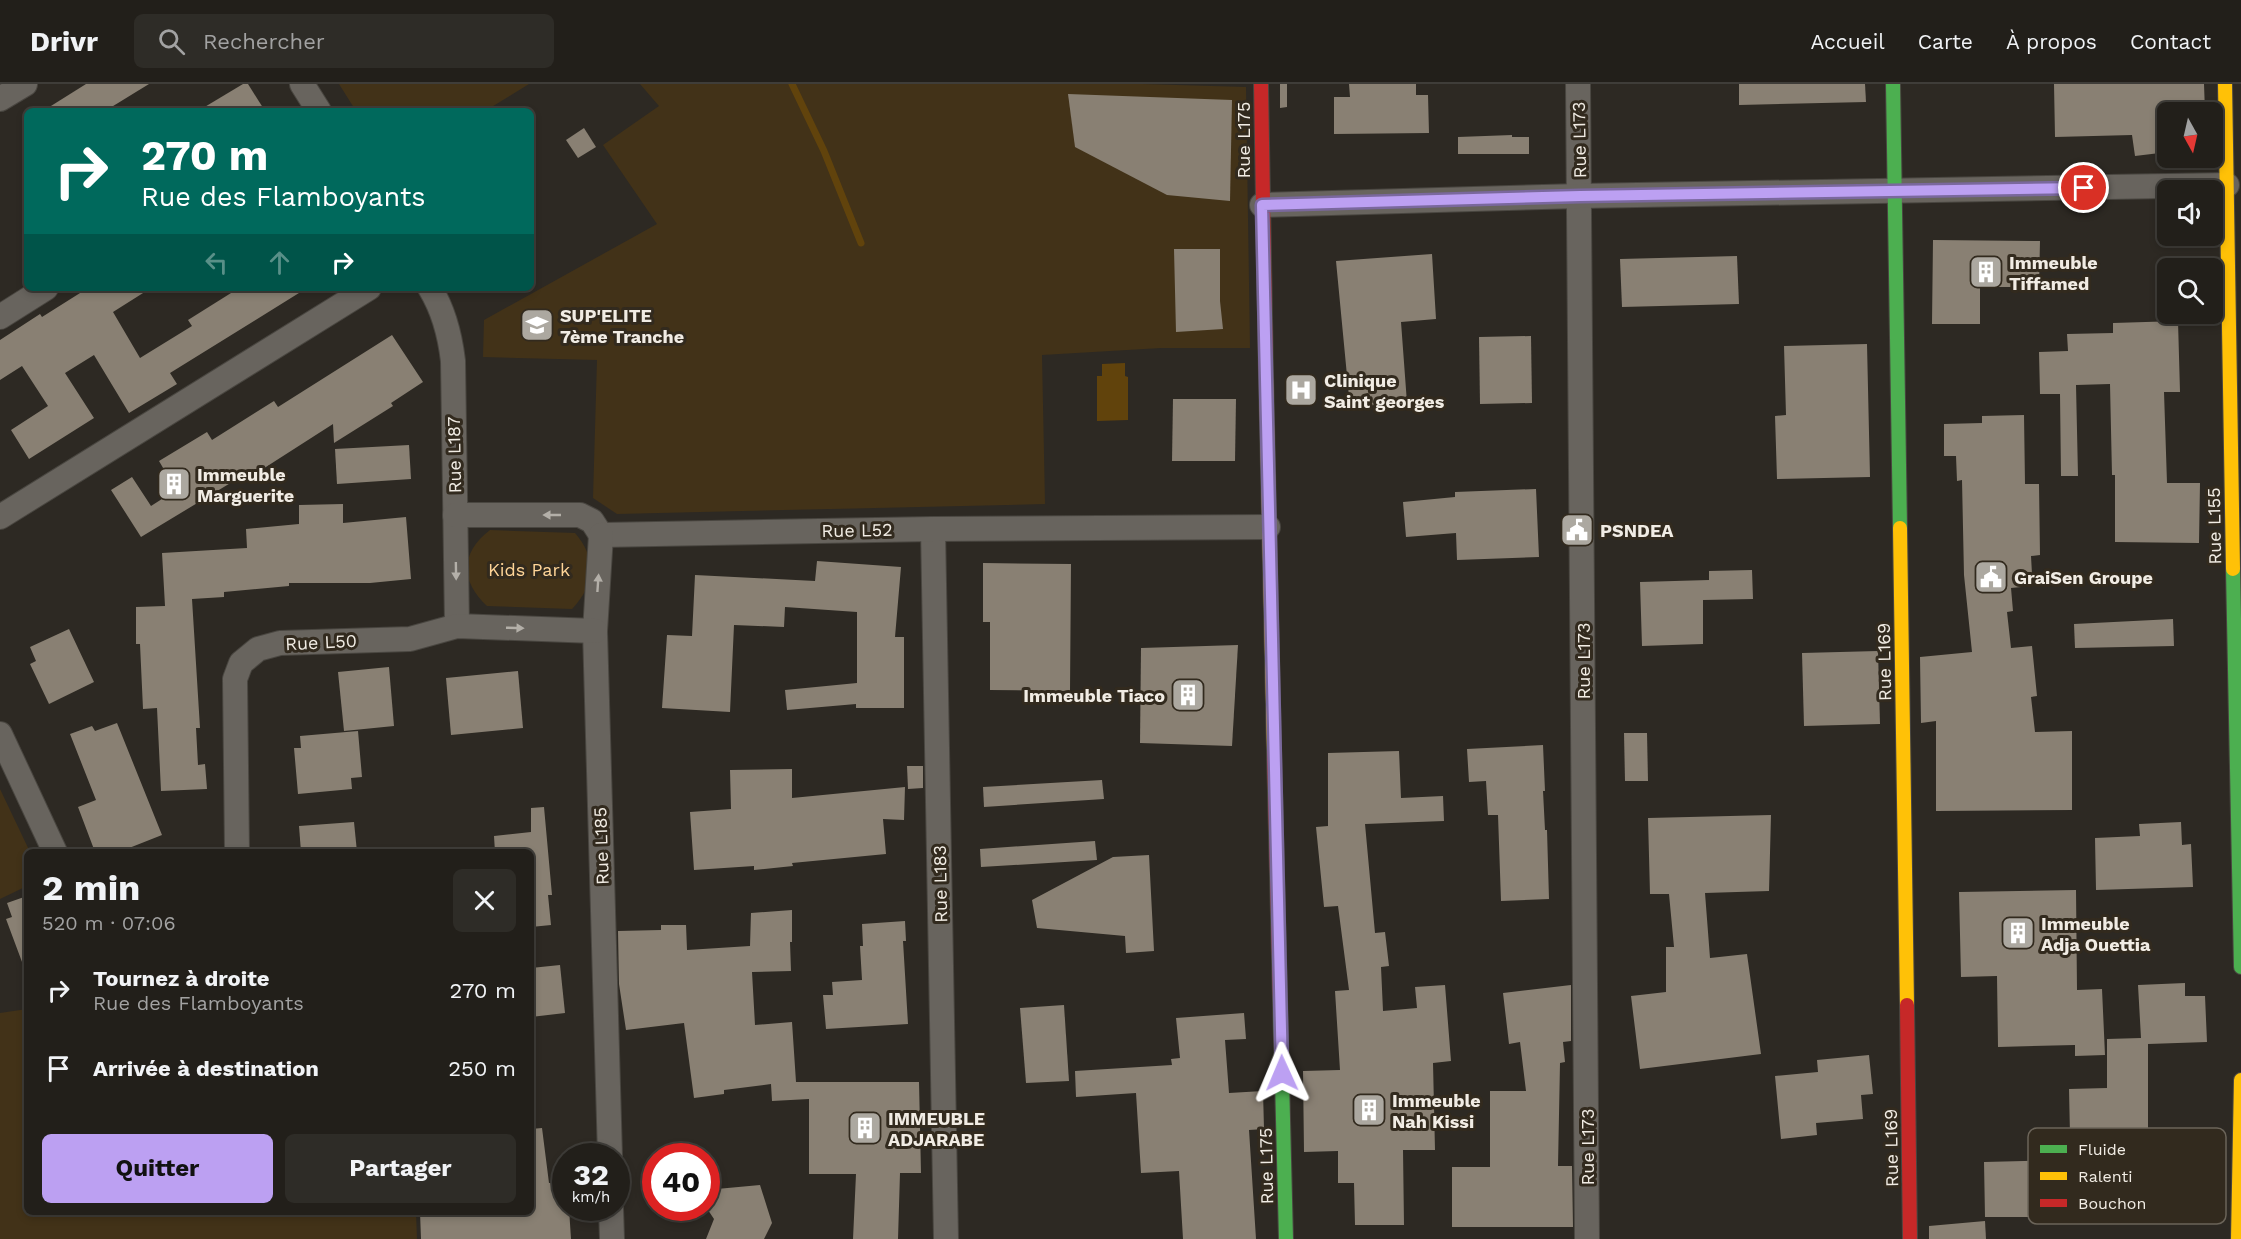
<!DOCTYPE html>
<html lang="fr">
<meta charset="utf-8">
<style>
:root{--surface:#221f1a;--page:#2e2c27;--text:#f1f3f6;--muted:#a2a2a2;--line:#3f3d39;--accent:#bca0f2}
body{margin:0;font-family:"Work Sans",sans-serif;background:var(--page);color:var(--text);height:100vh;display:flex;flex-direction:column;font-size:22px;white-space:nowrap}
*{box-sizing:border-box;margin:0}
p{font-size:20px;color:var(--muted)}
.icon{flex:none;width:33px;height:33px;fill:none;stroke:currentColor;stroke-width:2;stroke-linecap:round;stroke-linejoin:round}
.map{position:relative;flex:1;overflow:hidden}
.sheet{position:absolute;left:24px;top:765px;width:510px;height:366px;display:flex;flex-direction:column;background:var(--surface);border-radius:9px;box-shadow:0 3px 9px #0003,0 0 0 2px var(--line)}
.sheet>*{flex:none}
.guide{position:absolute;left:24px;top:24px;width:510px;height:183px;border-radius:9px;box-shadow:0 3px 9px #0003,0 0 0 2px var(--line);background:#00695c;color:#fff;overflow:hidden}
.needle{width:39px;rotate:172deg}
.fabs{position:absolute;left:2157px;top:18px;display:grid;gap:12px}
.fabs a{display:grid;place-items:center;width:66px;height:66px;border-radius:9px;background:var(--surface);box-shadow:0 3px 9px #0003,0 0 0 2px var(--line);font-size:30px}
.speed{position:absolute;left:552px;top:1059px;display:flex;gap:12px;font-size:30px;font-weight:700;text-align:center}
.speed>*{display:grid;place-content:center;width:78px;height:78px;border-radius:50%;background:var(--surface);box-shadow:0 3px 9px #0003,0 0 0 2px var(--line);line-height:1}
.speed small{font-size:15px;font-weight:400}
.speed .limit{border:9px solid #d22;background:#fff;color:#111}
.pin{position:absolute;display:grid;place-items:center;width:51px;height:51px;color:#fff;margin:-26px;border:3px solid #fff;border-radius:50%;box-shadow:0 2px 6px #0007}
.me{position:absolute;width:66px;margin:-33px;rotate:359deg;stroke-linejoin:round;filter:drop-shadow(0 0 4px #0008)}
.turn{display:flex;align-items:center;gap:21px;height:126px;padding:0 18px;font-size:27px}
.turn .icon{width:78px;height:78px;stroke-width:2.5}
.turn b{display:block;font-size:42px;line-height:51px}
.lanes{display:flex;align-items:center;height:57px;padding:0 18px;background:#0003;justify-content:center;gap:30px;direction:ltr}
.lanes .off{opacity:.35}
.round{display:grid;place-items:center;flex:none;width:63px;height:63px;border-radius:9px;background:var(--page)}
.overview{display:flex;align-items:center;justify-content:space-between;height:102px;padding:0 18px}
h1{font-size:36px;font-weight:700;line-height:45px}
.action{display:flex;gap:12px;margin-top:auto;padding:12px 18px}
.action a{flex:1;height:69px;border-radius:9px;background:var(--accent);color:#111;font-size:24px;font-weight:700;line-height:69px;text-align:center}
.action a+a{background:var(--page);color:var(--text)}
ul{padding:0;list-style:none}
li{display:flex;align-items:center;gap:18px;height:78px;padding:0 18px}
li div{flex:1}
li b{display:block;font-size:22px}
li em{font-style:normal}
header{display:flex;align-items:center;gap:36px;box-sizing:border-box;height:84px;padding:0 30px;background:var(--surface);border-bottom:2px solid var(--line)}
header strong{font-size:28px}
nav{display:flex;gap:33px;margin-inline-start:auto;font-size:21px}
.search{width:420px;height:54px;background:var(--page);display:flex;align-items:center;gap:15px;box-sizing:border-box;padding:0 21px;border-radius:9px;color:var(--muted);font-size:22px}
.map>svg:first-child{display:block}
.green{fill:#423218}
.water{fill:#61430c}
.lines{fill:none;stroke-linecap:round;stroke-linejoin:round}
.stream{stroke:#61430c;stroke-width:7}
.building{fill:#898073}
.street-casing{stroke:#494640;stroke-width:26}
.fast-casing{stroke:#494640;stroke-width:16}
.slow-casing{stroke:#494640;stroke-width:16}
.jam-casing{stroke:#494640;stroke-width:16}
.street{stroke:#68645e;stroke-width:24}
.fast{stroke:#4caf50;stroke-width:14}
.slow{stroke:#ffc107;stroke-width:14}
.jam{stroke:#c62828;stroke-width:14}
.oneway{fill:#b3afa8}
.route-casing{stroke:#7a689d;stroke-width:15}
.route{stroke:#bca0f2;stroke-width:10}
.labels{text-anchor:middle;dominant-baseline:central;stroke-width:6;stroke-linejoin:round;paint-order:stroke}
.street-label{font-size:18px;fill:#f1ece4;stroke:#322a1e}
.poi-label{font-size:18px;font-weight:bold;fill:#f1ece4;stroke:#322a1e;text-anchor:start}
.park-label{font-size:18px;fill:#ffd598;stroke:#322a1e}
.key{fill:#322a1e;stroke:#6b6459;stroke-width:1.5}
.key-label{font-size:16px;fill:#f1ece4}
</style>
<header>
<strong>Drivr</strong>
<div class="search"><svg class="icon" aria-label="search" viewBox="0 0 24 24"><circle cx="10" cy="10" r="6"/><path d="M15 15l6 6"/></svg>Rechercher</div>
<nav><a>Accueil</a><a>Carte</a><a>À propos</a><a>Contact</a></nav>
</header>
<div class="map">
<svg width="2241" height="1155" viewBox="0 0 2241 1155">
<rect width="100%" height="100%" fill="#2d2923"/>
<g class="green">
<path d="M339 0H529L485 27H356Z"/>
<path d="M640 0H1143L1246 3 1250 264H1161L1042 271 1045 420 617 430 593 414 597 276 483 273 484 236 657 140 603 61 659 22Z"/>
<path d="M490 446 575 449C597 474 595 501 572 525L487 522C460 497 460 469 490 446Z"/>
<path d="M0 705 30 768H27V802L0 815Z"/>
<path d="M27 925V1128H416L417 1155H0V929Z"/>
</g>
<path class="water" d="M1125 279V292L1128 293V336L1097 337V292H1102V280Z"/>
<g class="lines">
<path class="stream" d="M792 0 824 67 861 159"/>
</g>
<g class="building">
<path d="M86 0H149L105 27H43Z"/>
<path d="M243 0H248L265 27H198Z"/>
<path d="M1280 0H1287V23L1280 24Z"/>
<path d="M1349 0H1416V11H1428L1429 49 1334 50V13H1350Z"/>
<path d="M1739 0H1865L1866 18 1739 21Z"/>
<path d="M2054 0H2204L2205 28H2168V68L2135 72 2132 51 2055 53Z"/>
<path d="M1068 10 1232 16 1230 117 1167 111 1075 63Z"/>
<path d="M584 44 596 63 578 74 566 56Z"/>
<path d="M1512 51V53H1529V70H1458V53Z"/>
<path d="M1933 156 2040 157 2039 203H1980V240H1932Z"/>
<path d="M1174 165H1220V217L1223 245 1176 248Z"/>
<path d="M1432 170 1436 235 1401 238 1407 319 1350 323 1336 177Z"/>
<path d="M1737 172 1739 220 1622 223 1620 175Z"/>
<path d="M88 204H151L113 228 140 274 192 242 188 236 239 204H307L170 289 177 300 129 329 94 271 65 289 94 334 29 375 11 346 48 322 22 282 0 296V256L40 230 42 233Z"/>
<path d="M2178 237 2180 308H2164L2167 399H2200L2199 459 2115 458V391H2112L2110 300 2076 301 2078 392H2061L2060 310H2040L2039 268 2068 267 2067 250 2113 249V239Z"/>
<path d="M392 251 423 298 391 319 393 322 334 359 333 340 255 390 252 386 141 453 111 406 132 393 151 422 176 406 159 377 207 348 212 356 274 317 278 323Z"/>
<path d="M1531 252 1532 319 1480 320 1479 253Z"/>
<path d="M1867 260 1870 393 1777 395 1775 332 1786 331 1784 262Z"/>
<path d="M1173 315H1236L1235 377H1172Z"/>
<path d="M2024 331 2025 400H2039L2040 471 2031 472 2032 490 2019 492 2021 503 2011 504 2013 527 2007 528 2011 564 2032 562 2037 612 2031 613 2035 648 2072 647V726L1936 727V637L1921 639 1920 573 1972 568 1964 491 1962 396 1957 397 1956 372H1944V340L1982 339V332Z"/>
<path d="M409 361 411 395 337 400 335 365Z"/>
<path d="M1536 405 1539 473 1457 476 1456 449 1406 453 1403 418 1455 413V408Z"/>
<path d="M343 420V439L406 433 411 495 370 499H289V502L224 508V513L192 515 200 644H196L198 681 205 680 207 705 161 707 157 624 143 625 140 560H136V523L165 522 162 469 247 464 246 445 299 440V421Z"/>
<path d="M817 477 901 483 895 553H904V624H856V620L787 626 785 606 857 599V528L785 523 784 543 734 541 730 628 662 624 667 551 692 552 695 491 815 497Z"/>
<path d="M983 479 1071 480 1070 607 990 606V538H983Z"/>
<path d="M1752 486 1753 515 1703 516V560L1642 562 1640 498 1709 496V487Z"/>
<path d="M2173 535 2174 562 2075 564 2074 540Z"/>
<path d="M69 545 94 598 49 620 30 580 36 577 30 563Z"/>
<path d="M1238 561 1232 662 1140 659 1141 564Z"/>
<path d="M1878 567 1880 640 1804 642 1802 569Z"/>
<path d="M389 583 394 642 344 647 338 588Z"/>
<path d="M518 587 523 644 451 651 446 594Z"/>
<path d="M117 639 162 751 119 768H95L78 723 96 716 70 650 92 642 95 647Z"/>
<path d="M358 647 362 693 351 694 352 705 298 710 294 664H301L300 652Z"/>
<path d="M1624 649H1647L1648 697H1625Z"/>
<path d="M1543 661 1545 707H1543L1545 746H1547L1549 815 1501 817 1498 731H1488L1486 697 1469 698 1467 665Z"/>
<path d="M1399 667 1401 714 1443 712 1444 737 1365 740 1375 849 1385 848 1389 882 1381 883 1383 927 1417 924 1415 903 1445 901 1451 977 1433 979 1435 1066H1403L1404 1141H1355L1354 1099H1338V1067L1304 1068 1303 987 1340 986 1335 907 1349 906 1338 822 1324 823 1316 743 1328 742V669Z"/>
<path d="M907 682H923V704L908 705Z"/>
<path d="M792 685V714L905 703 904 736 883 735 886 770 792 779 793 782 754 786V782L694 786 690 728 731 725 730 686Z"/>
<path d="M1102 696 1104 715 984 723 983 703Z"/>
<path d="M544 723 552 811H548L551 841 531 843V768H495L494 752 531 748V724Z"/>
<path d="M1771 731 1769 807 1705 809 1710 874 1747 870 1761 970 1640 985 1631 912 1666 908V863H1674L1669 810H1650L1648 734Z"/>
<path d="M354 738 357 768H301L299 742Z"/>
<path d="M2181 738 2182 761 2191 760 2193 803 2096 806 2095 754 2140 752 2139 740Z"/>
<path d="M1095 757 1097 776 981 783 980 765Z"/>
<path d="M1149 771 1154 867 1126 869 1125 852 1037 844 1032 816 1113 773Z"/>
<path d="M2076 806 2077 906 2102 905 2105 971 2075 972V961L1998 963 1997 892 1961 893 1959 808Z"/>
<path d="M27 812V885L25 886 6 835 12 833 7 819Z"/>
<path d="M792 826V858H790L791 887 752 888 755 941 792 938 796 998H919L921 1089H900L898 1155H853L856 1090H809V1015L772 1017 771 1000 724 1006V1010L694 1014 684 939 626 946 619 900 618 847 661 846V841H686L687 866 750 862 751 829Z"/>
<path d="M905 837 906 857H903L908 940 826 945 823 911H833L832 898 862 896 860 862H863L862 840Z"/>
<path d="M560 881 565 929 531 933V884Z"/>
<path d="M2185 899V912H2205L2207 958 2148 960V1050L2182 1049 2183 1128 2066 1133H1985L1984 1078 2063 1076 2062 1052 2070 1051 2069 1005 2107 1004V955L2141 954 2138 901Z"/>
<path d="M1571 901V957L1563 958 1565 978 1560 979 1558 1082H1572L1573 1143H1452V1083H1490V1007H1526L1520 958 1509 960 1503 909Z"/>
<path d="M1064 921 1069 997 1026 999 1020 924Z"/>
<path d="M1244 929 1246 955 1225 956 1229 1009 1263 1007 1264 1045 1249 1046 1256 1155H1183L1179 1087 1141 1089 1136 1009 1076 1013 1075 987 1172 981 1171 975 1180 974 1176 934Z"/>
<path d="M1869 971 1873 1010 1861 1011 1863 1035 1816 1039 1817 1051 1781 1055 1775 992 1818 988 1817 976Z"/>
<path d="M542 1044 549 1099 566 1098V1124H569L571 1155H421L420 1128H531V1045Z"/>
<path d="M760 1101 772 1139 764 1155H706L714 1135 706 1123V1106Z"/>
<path d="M1985 1137 1986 1155H1929V1142Z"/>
</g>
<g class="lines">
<g class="street-casing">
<g id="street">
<path d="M302 0 319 27"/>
<path d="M1578 0 1587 1155"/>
<path d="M0 15 25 0"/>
<path d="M1262 121 1580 112 2227 101"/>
<path d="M430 204C444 227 450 251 453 277L457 542"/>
<path d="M0 233 46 204"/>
<path d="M455 431H580L592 437 601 451"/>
<path d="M0 433 369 204"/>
<path d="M933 445 946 1155"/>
<path d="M601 451 933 445 1268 443"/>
<path d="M601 451 595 547 610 1072"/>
<path d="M0 650 55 768"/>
<path d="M237 768 235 595 241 579 258 565 280 559 410 555 457 542 595 547"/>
<path d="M611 1124 612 1155"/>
</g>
</g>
<g class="fast-casing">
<g id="fast">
<path d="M1893 0 1900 444"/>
<path d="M2233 485 2241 883"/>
<path d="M1280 915 1286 1155"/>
</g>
</g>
<g class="slow-casing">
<g id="slow">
<path d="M2225 0 2233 485"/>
<path d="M1266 292 1274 666"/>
<path d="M1900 444 1907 921"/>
<path d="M2238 1155 2241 996"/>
</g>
</g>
<g class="jam-casing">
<g id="jam">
<path d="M1261 0 1266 292"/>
<path d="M1274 666 1280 915"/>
<path d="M1907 921 1910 1155"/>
</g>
</g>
<use href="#street" class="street"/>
<use href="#fast" class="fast"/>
<use href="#slow" class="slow"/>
<use href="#jam" class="jam"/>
</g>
<defs><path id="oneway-solid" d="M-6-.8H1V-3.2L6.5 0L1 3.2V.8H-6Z" transform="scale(1.5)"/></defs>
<g class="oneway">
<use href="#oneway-solid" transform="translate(552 431) rotate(180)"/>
<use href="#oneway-solid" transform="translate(456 487) rotate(89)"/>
<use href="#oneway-solid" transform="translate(598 499) rotate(-86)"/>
<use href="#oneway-solid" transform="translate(515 544) rotate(2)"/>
</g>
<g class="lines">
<g class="route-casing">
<path id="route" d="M1282 989 1262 121 1580 112 2084 104"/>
</g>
<use href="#route" class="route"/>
</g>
<defs>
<g id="building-square" transform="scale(1.725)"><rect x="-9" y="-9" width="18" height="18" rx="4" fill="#aca8a0" stroke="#322a1e"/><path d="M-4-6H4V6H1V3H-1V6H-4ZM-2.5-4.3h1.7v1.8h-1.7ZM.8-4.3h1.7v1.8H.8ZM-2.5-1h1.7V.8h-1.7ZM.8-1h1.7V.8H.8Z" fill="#fff"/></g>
<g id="university-square" transform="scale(1.725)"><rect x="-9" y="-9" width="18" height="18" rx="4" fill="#aca8a0" stroke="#322a1e"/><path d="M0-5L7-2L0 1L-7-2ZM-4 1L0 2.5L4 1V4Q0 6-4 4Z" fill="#fff"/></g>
<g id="hospital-square" transform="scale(1.725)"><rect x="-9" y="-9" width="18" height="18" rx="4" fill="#aca8a0" stroke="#322a1e"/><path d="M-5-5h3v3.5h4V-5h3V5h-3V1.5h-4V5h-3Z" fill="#fff"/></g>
<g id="civic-square" transform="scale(1.725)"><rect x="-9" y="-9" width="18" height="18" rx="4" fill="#aca8a0" stroke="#322a1e"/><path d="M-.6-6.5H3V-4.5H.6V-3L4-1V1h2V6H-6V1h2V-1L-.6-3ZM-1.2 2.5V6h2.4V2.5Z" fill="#fff"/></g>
</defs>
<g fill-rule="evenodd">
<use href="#building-square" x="1986" y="188"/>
<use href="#university-square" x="537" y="241"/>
<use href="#hospital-square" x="1301" y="306"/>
<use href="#building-square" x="174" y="400"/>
<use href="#civic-square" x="1577" y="446"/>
<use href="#civic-square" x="1991" y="493"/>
<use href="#building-square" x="1188" y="611"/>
<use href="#building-square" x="2018" y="849"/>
<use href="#building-square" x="1369" y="1026"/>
<use href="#building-square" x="865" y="1044"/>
</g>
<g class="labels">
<g class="street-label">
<text transform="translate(1243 56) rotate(-90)">Rue L175</text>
<text transform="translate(1579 56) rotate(-91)">Rue L173</text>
<text transform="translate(454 371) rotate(-91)">Rue L187</text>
<text transform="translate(2214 442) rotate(-91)">Rue L155</text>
<text transform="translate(857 446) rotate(-1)">Rue L52</text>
<text transform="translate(321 558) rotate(-3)">Rue L50</text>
<text transform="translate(1583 577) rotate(-90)">Rue L173</text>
<text transform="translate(1884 578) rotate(-91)">Rue L169</text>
<text transform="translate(601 762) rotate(-92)">Rue L185</text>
<text transform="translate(940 800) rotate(-91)">Rue L183</text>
<text transform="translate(1587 1063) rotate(-90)">Rue L173</text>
<text transform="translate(1891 1064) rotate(-91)">Rue L169</text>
<text transform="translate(1266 1082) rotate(-91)">Rue L175</text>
</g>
<g class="poi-label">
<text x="2009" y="178">Immeuble<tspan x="2009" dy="21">Tiffamed</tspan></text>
<text x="560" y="231">SUP'ELITE<tspan x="560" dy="21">7ème Tranche</tspan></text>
<text x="1324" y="296">Clinique<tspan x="1324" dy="21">Saint georges</tspan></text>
<text x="197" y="390">Immeuble<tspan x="197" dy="21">Marguerite</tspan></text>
<text x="1600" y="446">PSNDEA</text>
<text x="2014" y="493">GraiSen Groupe</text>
<text x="1165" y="611" text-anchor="end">Immeuble Tiaco</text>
<text x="2041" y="839">Immeuble<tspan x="2041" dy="21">Adja Ouettia</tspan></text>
<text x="1392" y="1016">Immeuble<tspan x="1392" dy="21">Nah Kissi</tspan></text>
<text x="888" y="1034">IMMEUBLE<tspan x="888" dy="21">ADJARABE</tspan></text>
</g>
<g class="park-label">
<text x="529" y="485">Kids Park</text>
</g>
</g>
<rect x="2028" y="1044" width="198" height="96" rx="9" class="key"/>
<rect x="2040" y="1061" width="27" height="8" fill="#4caf50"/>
<rect x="2040" y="1088" width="27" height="8" fill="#ffc107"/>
<rect x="2040" y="1115" width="27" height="8" fill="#c62828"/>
<g class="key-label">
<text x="2078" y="1071">Fluide</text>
<text x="2078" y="1098">Ralenti</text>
<text x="2078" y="1125">Bouchon</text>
</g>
</svg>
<div class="fabs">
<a><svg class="needle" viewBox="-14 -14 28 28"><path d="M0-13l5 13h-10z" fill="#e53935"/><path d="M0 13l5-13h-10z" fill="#a2a2a2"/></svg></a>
<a><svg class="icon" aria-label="sound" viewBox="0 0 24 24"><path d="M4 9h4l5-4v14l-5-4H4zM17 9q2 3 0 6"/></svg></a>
<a><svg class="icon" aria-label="search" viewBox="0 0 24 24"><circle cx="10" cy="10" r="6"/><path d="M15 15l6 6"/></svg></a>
</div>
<div class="speed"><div>32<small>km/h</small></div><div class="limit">40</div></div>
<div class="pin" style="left:2084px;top:104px;background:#d93025"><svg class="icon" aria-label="arrive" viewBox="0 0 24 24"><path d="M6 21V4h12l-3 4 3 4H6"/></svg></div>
<svg class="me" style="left:1282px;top:989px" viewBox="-20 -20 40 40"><path d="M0-17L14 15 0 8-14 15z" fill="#bca0f2" stroke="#fff" stroke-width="4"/></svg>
<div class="guide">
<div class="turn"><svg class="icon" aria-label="right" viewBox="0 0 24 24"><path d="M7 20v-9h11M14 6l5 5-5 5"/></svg><div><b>270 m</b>Rue des Flamboyants</div></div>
<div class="lanes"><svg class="icon off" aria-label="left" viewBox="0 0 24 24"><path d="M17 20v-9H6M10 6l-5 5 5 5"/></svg><svg class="icon off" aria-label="ahead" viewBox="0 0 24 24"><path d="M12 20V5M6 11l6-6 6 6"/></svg><svg class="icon" aria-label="right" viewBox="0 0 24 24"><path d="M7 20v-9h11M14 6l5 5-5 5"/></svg></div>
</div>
<section class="sheet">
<div class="overview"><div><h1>2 min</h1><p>520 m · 07:06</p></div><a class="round"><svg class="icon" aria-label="close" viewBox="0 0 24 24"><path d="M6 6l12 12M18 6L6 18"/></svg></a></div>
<ul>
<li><svg class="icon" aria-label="right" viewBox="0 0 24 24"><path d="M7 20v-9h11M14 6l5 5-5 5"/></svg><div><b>Tournez à droite</b><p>Rue des Flamboyants</p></div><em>270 m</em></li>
<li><svg class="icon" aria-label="arrive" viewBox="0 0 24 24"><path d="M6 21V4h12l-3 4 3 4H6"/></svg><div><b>Arrivée à destination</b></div><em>250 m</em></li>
</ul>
<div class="action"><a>Quitter</a><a>Partager</a></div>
</section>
</div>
